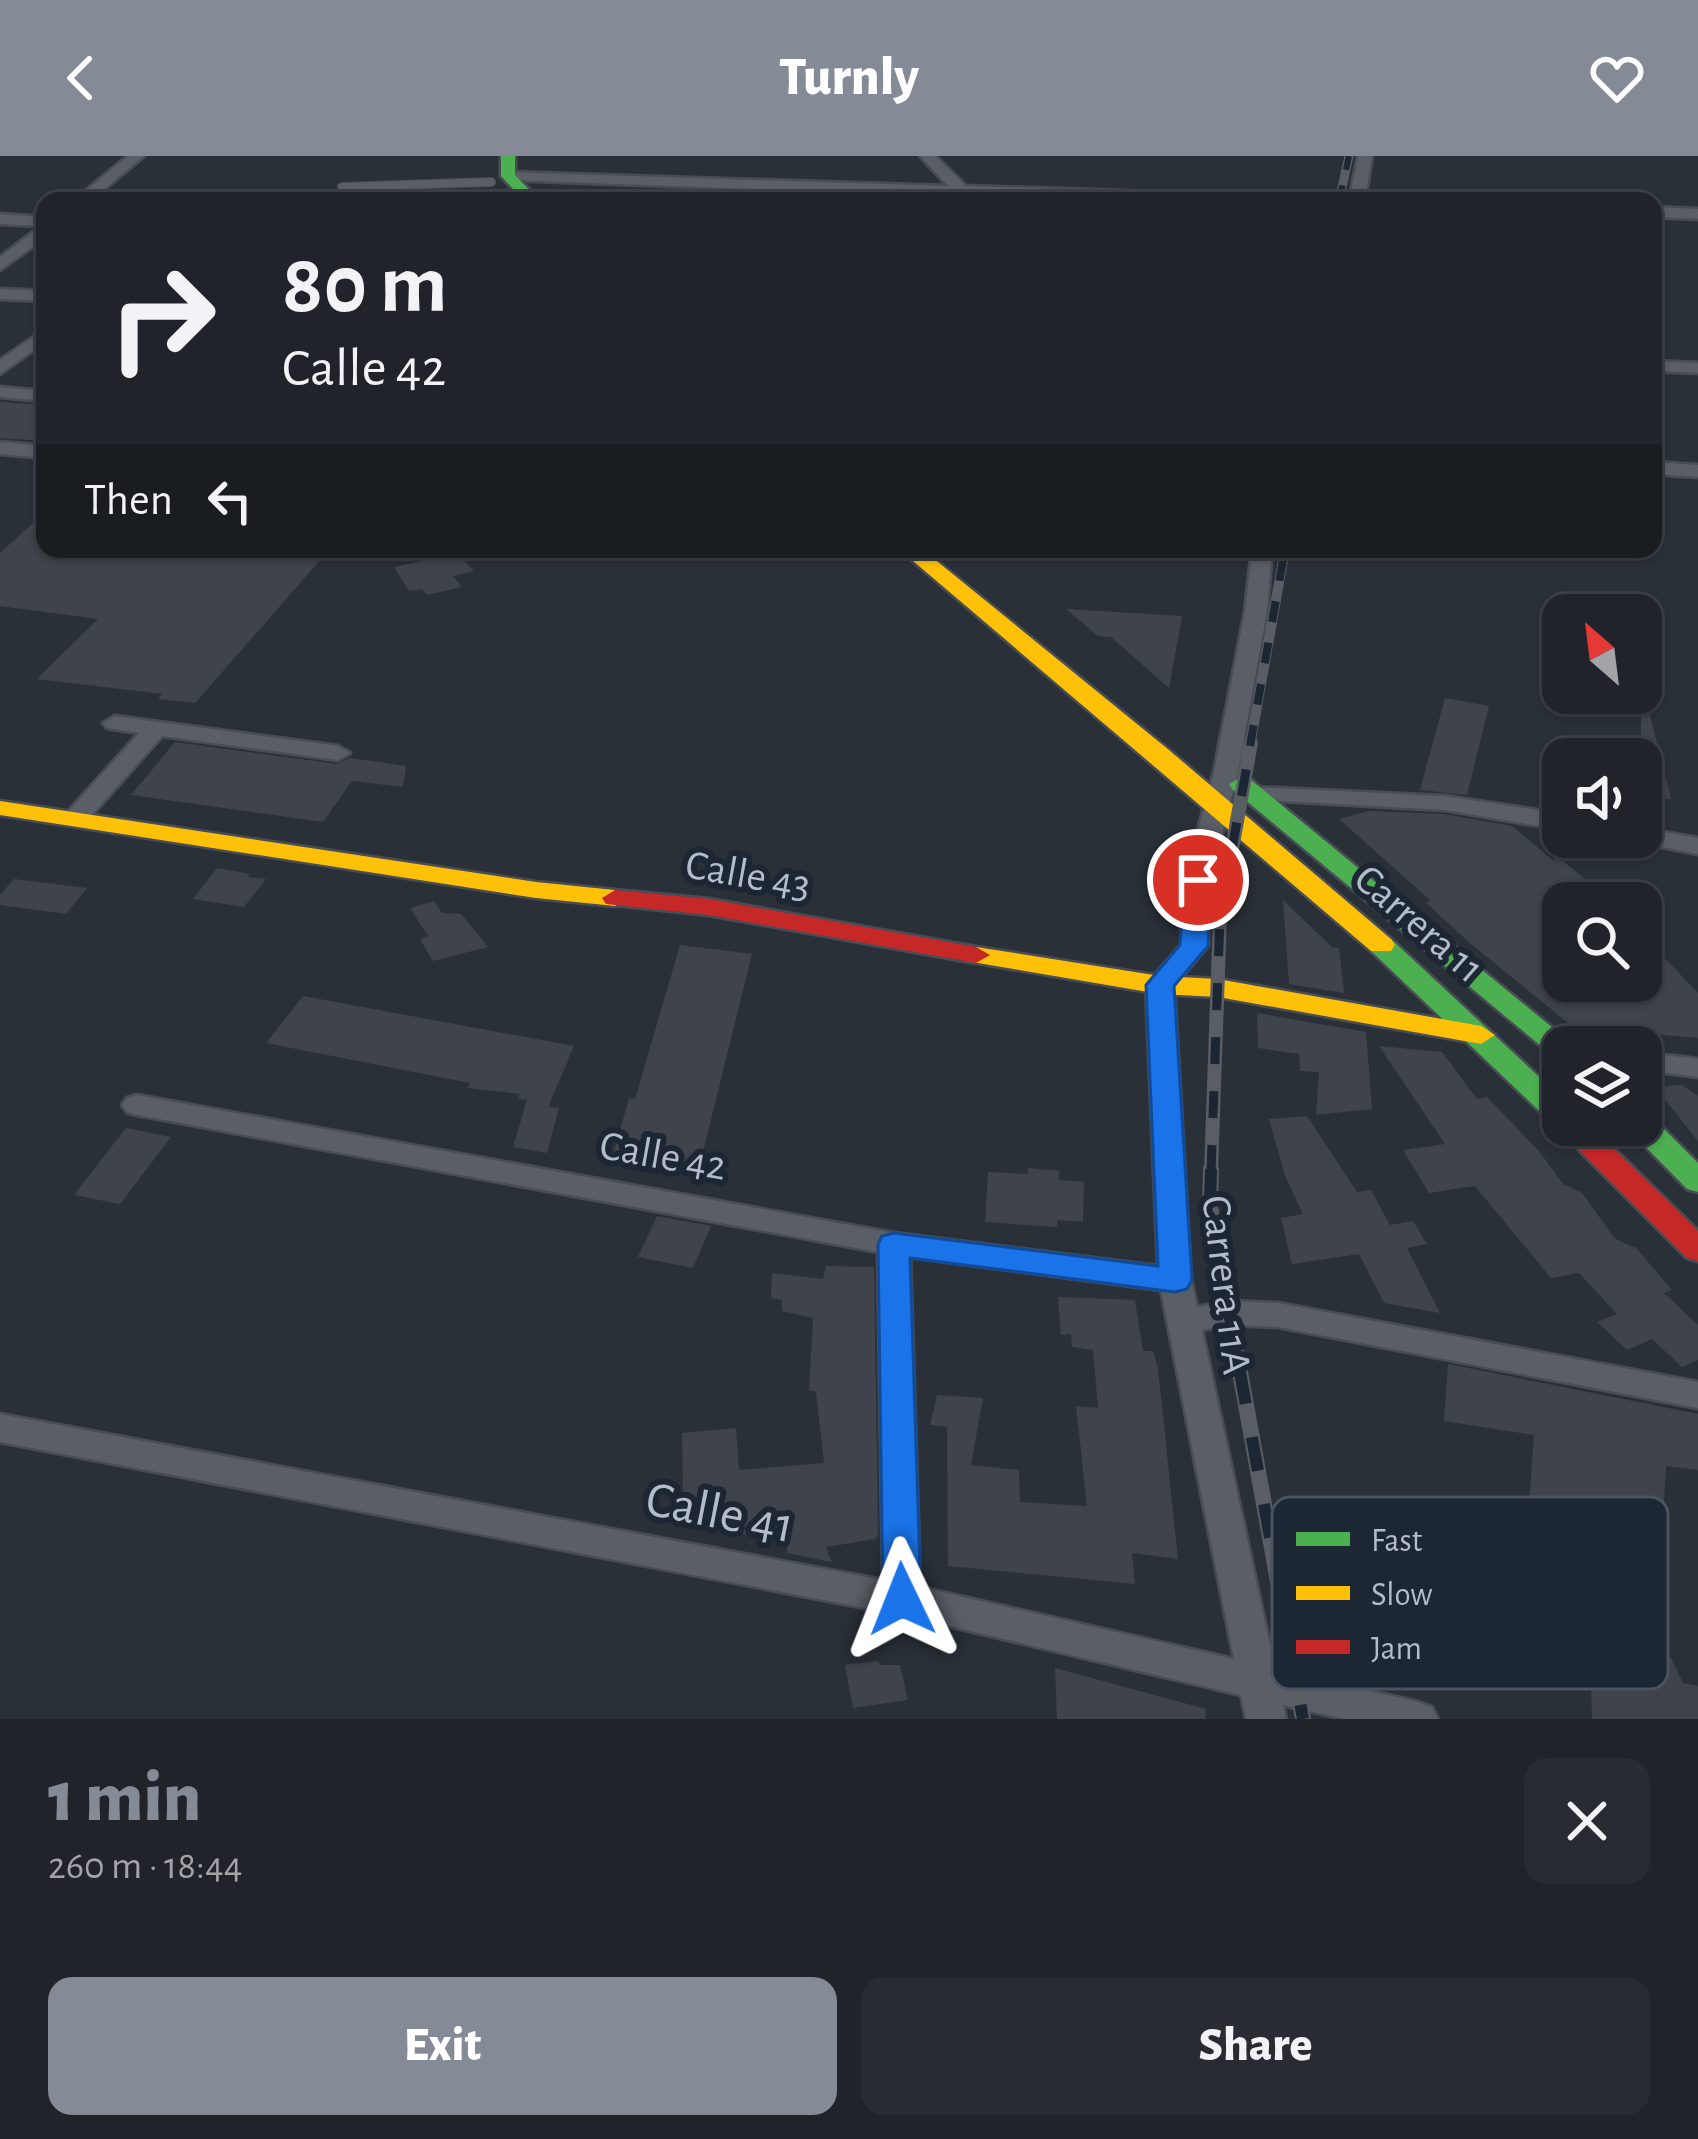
<!DOCTYPE html>
<meta charset="utf-8">
<style>
:root{--surface:#20242a;--page:#282c32;--text:#f1f3f6;--muted:#a2a4a8;--line:#3d4147;--accent:#848b96}
body{margin:0;font-family:"Alegreya Sans",sans-serif;background:var(--page);color:var(--text);height:100vh;display:flex;flex-direction:column;font-size:45px;white-space:nowrap}
*{box-sizing:border-box;margin:0}
p{font-size:39px;color:var(--muted)}
.icon{flex:none;width:66px;height:66px;fill:none;stroke:currentColor;stroke-width:2;stroke-linecap:round;stroke-linejoin:round}
.map{position:relative;height:1563px;overflow:hidden}
.details{display:flex;flex-direction:column;background:var(--surface);flex:1}
.details>*{flex:none}
.guide{position:absolute;left:36px;top:36px;width:1626px;height:366px;border-radius:24px;box-shadow:0 3px 9px #0004,0 0 0 3px var(--line);background:#20242a;color:var(--text);overflow:hidden}
.needle{width:78px;rotate:332deg}
.buttons{position:absolute;left:1542px;top:438px;display:grid;gap:24px}
.buttons a{display:grid;place-items:center;width:120px;height:120px;border-radius:24px;background:var(--surface);box-shadow:0 3px 9px #0004,0 0 0 3px var(--line);font-size:60px}
.pin{position:absolute;display:grid;place-items:center;width:102px;height:102px;color:#fff;margin:-51px;border:6px solid #fff;border-radius:50%;box-shadow:0 3px 12px #0007}
.me{position:absolute;width:132px;margin:-66px;rotate:358deg;stroke-linejoin:round;filter:drop-shadow(0 0 9px #0008)}
.turn{display:flex;align-items:center;gap:42px;height:252px;padding:0 48px;font-size:54px}
.turn .icon{width:156px;height:156px;stroke-width:2.5}
.turn b{display:block;font-size:84px;line-height:102px}
.then{display:flex;align-items:center;height:114px;padding:0 48px;background:#0003;gap:24px;font-size:45px}
.round{display:grid;place-items:center;flex:none;width:126px;height:126px;border-radius:24px;background:var(--page)}
.head{display:flex;align-items:center;justify-content:space-between;height:204px;padding:0 48px}
h1{font-size:72px;font-weight:800;line-height:90px;color:var(--accent)}
.primary-button{display:flex;gap:24px;margin-top:auto;padding:24px 48px}
.primary-button a{flex:1;height:138px;border-radius:24px;background:var(--accent);color:#fff;font-size:48px;font-weight:800;line-height:138px;text-align:center}
.primary-button a+a{background:var(--page);color:var(--text)}
header{display:flex;justify-content:space-between;align-items:center;height:156px;padding:0 48px;background:var(--accent);color:#fff;font-size:54px;font-weight:800}
.map>svg:first-child{display:block}
.building{fill:#3f444c}
.lines{fill:none;stroke-linecap:round;stroke-linejoin:round}
.lane-casing{stroke:#484c55;stroke-width:10}
.street-casing{stroke:#484c55;stroke-width:5}
.fast-casing{stroke:#484c55;stroke-width:5}
.slow-casing{stroke:#484c55;stroke-width:5}
.jam-casing{stroke:#484c55;stroke-width:5}
.lane{stroke:#5a5e66;stroke-width:8}
.street{fill:#5a5e66;fill-rule:evenodd}
.fast{fill:#4caf50;fill-rule:evenodd}
.slow{fill:#ffc107;fill-rule:evenodd}
.jam{fill:#c62828;fill-rule:evenodd}
.rail-far3-casing{stroke:#595d64;stroke-width:9}
.rail-far2-casing{stroke:#595d64;stroke-width:10}
.rail-far1-casing{stroke:#595d64;stroke-width:14}
.rail-casing{stroke:#595d64;stroke-width:16}
.rail-far3{stroke:#1d2633;stroke-width:6;stroke-dasharray:16;stroke-linecap:butt}
.rail-far2{stroke:#1d2633;stroke-width:8;stroke-dasharray:21;stroke-linecap:butt}
.rail-far1{stroke:#1d2633;stroke-width:9;stroke-dasharray:27;stroke-linecap:butt}
.rail{stroke:#1d2633;stroke-width:12;stroke-dasharray:34;stroke-linecap:butt}
.route{fill:#1a73e8;stroke:#114b97;stroke-width:3}
.labels{text-anchor:middle;dominant-baseline:central;stroke-width:12;stroke-linejoin:round;paint-order:stroke}
.street-label{font-size:42px;fill:#b4bcc9;stroke:#1d2633}
.near-street-label{font-size:51px;fill:#b4bcc9;stroke:#1d2633}
.key{fill:#1d2633;stroke:#4a5360;stroke-width:3}
.key-label{font-size:33px;fill:#b4bcc9}
</style>
<header><svg class="icon" aria-label="back" viewBox="0 0 24 24"><path d="M15 5l-7 7 7 7"/></svg>Turnly<svg class="icon" aria-label="heart" viewBox="0 0 24 24"><path d="M12 20l-8-8c-3-5 5-10 8-4 3-6 11-1 8 4z"/></svg></header>
<div class="map">
<svg width="1698" height="1563" viewBox="0 0 1698 1563">
<rect width="100%" height="100%" fill="#2a3038"/>
<g class="building">
<path d="M0 246 45 249V285L0 282Z"/>
<path d="M45 356V393H320L314 400 323 401 195 547 158 543 162 538 37 523 98 463 0 450V397Z"/>
<path d="M419 393H454L474 415 453 420 462 431 427 439 422 433 409 435 394 411 427 404Z"/>
<path d="M1066 453 1182 460 1169 532 1111 481 1098 480Z"/>
<path d="M1445 542 1489 550 1467 639 1420 634Z"/>
<path d="M1650 559 1671 643 1641 641V560Z"/>
<path d="M175 586 337 608 350 602 406 610 403 631 352 625 323 666 131 639Z"/>
<path d="M1369 655 1444 658 1512 670 1554 705 1553 696 1612 747H1563V825H1641V777L1698 837V882L1573 871 1471 788 1425 746 1431 745 1339 663Z"/>
<path d="M217 712 250 718 248 721 266 723 244 751 193 743Z"/>
<path d="M14 723 87 732 66 758 0 749V739Z"/>
<path d="M1283 744 1333 792H1339L1344 837 1289 828Z"/>
<path d="M434 745 442 757 461 758 488 791 433 805 420 783 428 780 410 752Z"/>
<path d="M680 789 752 798 698 1016 611 1005 629 943H635Z"/>
<path d="M303 840 574 890 548 951 559 952 547 997 513 991 527 944 518 943 520 938 467 932 470 927 266 887Z"/>
<path d="M1257 857 1366 876 1372 953 1316 959 1319 916 1300 915 1299 898 1258 892Z"/>
<path d="M1379 890 1442 896 1477 943 1487 941 1539 995 1563 1028 1582 1037 1615 1083 1636 1092 1672 1134 1664 1137 1698 1169V1204L1682 1211 1652 1183 1627 1194 1597 1166 1617 1158 1579 1117 1551 1122 1475 1030 1429 1037 1403 994 1445 988Z"/>
<path d="M1682 929 1698 940V985L1655 931Z"/>
<path d="M1307 960 1357 1036 1371 1034 1390 1069 1413 1065 1427 1088 1407 1092 1440 1157 1384 1147 1359 1098 1292 1108 1281 1062 1303 1058 1285 1020 1269 963Z"/>
<path d="M126 972 171 981 120 1048 74 1039Z"/>
<path d="M1028 1012 1059 1015V1024L1084 1026 1083 1066 1057 1064V1071L985 1066 988 1016 1028 1018Z"/>
<path d="M657 1060 711 1070 693 1112 638 1101Z"/>
<path d="M826 1110 874 1111 878 1377 876 1383 826 1391 832 1406 787 1397 786 1382 742 1378 741 1357 675 1363 674 1338 683 1337 682 1277 736 1272 739 1314 824 1307 816 1236 809 1234 813 1162 782 1155V1144L771 1142 772 1117 823 1123Z"/>
<path d="M1058 1141 1135 1144 1143 1195H1153L1158 1212 1178 1403 1132 1397 1135 1428 948 1410 947 1271 930 1269 937 1239 983 1242 971 1309 1019 1314 1020 1346 1087 1350 1076 1250 1098 1252 1093 1194 1072 1191 1071 1178 1061 1179Z"/>
<path d="M1448 1208 1698 1258V1314L1666 1310 1662 1379 1529 1348 1534 1279 1444 1265Z"/>
<path d="M1590 1489 1613 1490 1616 1499 1671 1502 1683 1527 1698 1530V1563H1592Z"/>
<path d="M878 1505 880 1509H900L908 1544 853 1552 845 1509Z"/>
<path d="M1055 1512 1206 1553 1205 1563H1057Z"/>
</g>
<g class="lines">
<g class="lane-casing">
<path id="lane" d="M342 31 491 26"/>
</g>
<g class="street-casing">
<g id="street">
<path d="M128 0H144L90 45H73Z"/>
<path d="M920 0H935L966 30 1281 40 1289 45 963 41 508 24 501 20 508 16 948 30Z"/>
<path d="M1358 0H1372L1365 45H1349Z"/>
<path d="M1653 51 1698 53V63L1653 61Z"/>
<path d="M0 58 45 61V82L0 114V101L41 70 0 68Z"/>
<path d="M0 133 45 135V145L0 143Z"/>
<path d="M45 173V186L0 218V204Z"/>
<path d="M1653 205 1698 207V217L1653 215Z"/>
<path d="M0 231 45 235V245L0 241Z"/>
<path d="M0 286 45 290V302L0 298Z"/>
<path d="M1653 306 1698 309V321L1653 318Z"/>
<path d="M1252 393H1272L1267 455 1238 616 1210 724 1208 790 1174 830 1191 1124 1197 1151 1229 1145 1278 1147 1698 1226V1252L1278 1171 1229 1169 1202 1174 1275 1513 1418 1546 1432 1551 1438 1563H1344L1283 1549 1286 1563H1246L1241 1539 902 1459 0 1286V1258L883 1424 878 1096 137 959 127 956 122 949 127 942 137 939 894 1077 1158 1110 1146 829 1181 789 1184 724 1214 616 1245 455ZM910 1101 1161 1134 1234 1503 920 1431Z"/>
<path d="M115 560 338 590 350 597 338 604 162 580 83 669H65L61 664 65 659 139 577 107 572 103 567Z"/>
<path d="M1253 631 1445 640 1563 658V674L1445 654 1244 643 1241 638 1244 633Z"/>
<path d="M1641 672 1698 682V698L1632 685 1629 681H1641Z"/>
<path d="M1641 896 1698 903V921L1641 914Z"/>
</g>
</g>
<g class="fast-casing">
<g id="fast">
<path d="M501 0H515V19L540 45H524L501 20Z"/>
<path d="M1241 621 1250 623 1576 891H1563V902L1553 900 1232 633 1229 628Z"/>
<path d="M1381 781 1391 783 1563 943V969H1566L1552 967 1371 795 1367 789 1371 783Z"/>
<path d="M1641 958 1652 961 1698 1007V1036L1687 1033 1630 975 1627 969H1641Z"/>
</g>
</g>
<g class="slow-casing">
<g id="slow">
<path d="M899 393H922L1169 594 1391 783 1395 789 1391 795H1371Z"/>
<path d="M0 645 536 726 615 734 628 742 615 750 536 742 0 659Z"/>
<path d="M976 791 1160 820 1218 823 1481 870 1495 879 1481 888 1218 841 1160 838 966 805 962 799 966 793Z"/>
</g>
</g>
<g class="jam-casing">
<g id="jam">
<path d="M615 734 709 743 976 791 990 799 976 807 709 759 606 748 602 742Z"/>
<path d="M1563 961V969H1590L1698 1075V1105L1687 1102 1561 976 1557 969Z"/>
</g>
</g>
<use href="#lane" class="lane"/>
<use href="#street" class="street"/>
<use href="#fast" class="fast"/>
<use href="#slow" class="slow"/>
<use href="#jam" class="jam"/>
<g class="rail-far3-casing">
<path id="rail-far3" d="M1339 45 1349 0"/>
</g>
<g class="rail-far2-casing">
<path id="rail-far2" d="M1250 590 1285 393"/>
</g>
<g class="rail-far1-casing">
<path id="rail-far1" d="M1211 1016 1220 760 1251 587"/>
</g>
<g class="rail-casing">
<path id="rail" d="M1211 1013 1210 1051 1303 1563"/>
</g>
<use href="#rail-far3" class="rail-far3"/>
<use href="#rail-far2" class="rail-far2"/>
<use href="#rail-far1" class="rail-far1"/>
<use href="#rail" class="rail"/>
</g>
<path class="route" d="M1198 716 1211 724 1208 790 1174 830 1192 1124 1187 1133 1175 1136 910 1102 921 1443 916 1455 902 1459 889 1455 883 1443 878 1088 882 1080 894 1077 1158 1110 1146 829 1180 789 1184 724Z"/>
<g class="labels">
<g class="street-label">
<text transform="translate(748 719) rotate(10)">Calle 43</text>
<text transform="translate(1419 768) rotate(41)">Carrera 11</text>
<text transform="translate(663 1000) rotate(10)">Calle 42</text>
<text transform="translate(1226 1129) rotate(83)">Carrera 11A</text>
</g>
<g class="near-street-label">
<text transform="translate(720 1357) rotate(11)">Calle 41</text>
</g>
</g>
<rect x="1272" y="1341" width="396" height="192" rx="18" class="key"/>
<rect x="1296" y="1376" width="54" height="14" fill="#4caf50"/>
<rect x="1296" y="1430" width="54" height="14" fill="#ffc107"/>
<rect x="1296" y="1484" width="54" height="14" fill="#c62828"/>
<g class="key-label">
<text x="1371" y="1395">Fast</text>
<text x="1371" y="1449">Slow</text>
<text x="1371" y="1503">Jam</text>
</g>
</svg>
<div class="buttons">
<a><svg class="needle" viewBox="-14 -14 28 28"><path d="M0-13l5 13h-10z" fill="#e53935"/><path d="M0 13l5-13h-10z" fill="#a2a4a8"/></svg></a>
<a><svg class="icon" aria-label="sound" viewBox="0 0 24 24"><path d="M4 9h4l5-4v14l-5-4H4zM17 9q2 3 0 6"/></svg></a>
<a><svg class="icon" aria-label="search" viewBox="0 0 24 24"><circle cx="10" cy="10" r="6"/><path d="M15 15l6 6"/></svg></a>
<a><svg class="icon" aria-label="layers" viewBox="0 0 24 24"><path d="M12 4l9 5-9 5-9-5zM3 14l9 5 9-5"/></svg></a>
</div>
<div class="pin" style="left:1198px;top:724px;background:#d93025"><svg class="icon" aria-label="arrive" viewBox="0 0 24 24"><path d="M6 21V4h12l-3 4 3 4H6"/></svg></div>
<svg class="me" style="left:902px;top:1443px" viewBox="-20 -20 40 40"><path d="M0-17L14 15 0 8-14 15z" fill="#1a73e8" stroke="#fff" stroke-width="4"/></svg>
<div class="guide">
<div class="turn"><svg class="icon" aria-label="right" viewBox="0 0 24 24"><path d="M7 20v-9h11M14 6l5 5-5 5"/></svg><div><b>80 m</b>Calle 42</div></div>
<div class="then">Then<svg class="icon" aria-label="left" viewBox="0 0 24 24"><path d="M17 20v-9H6M10 6l-5 5 5 5"/></svg></div>
</div>
</div>
<section class="details">
<div class="head"><div><h1>1 min</h1><p>260 m · 18:44</p></div><a class="round"><svg class="icon" aria-label="close" viewBox="0 0 24 24"><path d="M6 6l12 12M18 6L6 18"/></svg></a></div>
<div class="primary-button"><a>Exit</a><a>Share</a></div>
</section>
